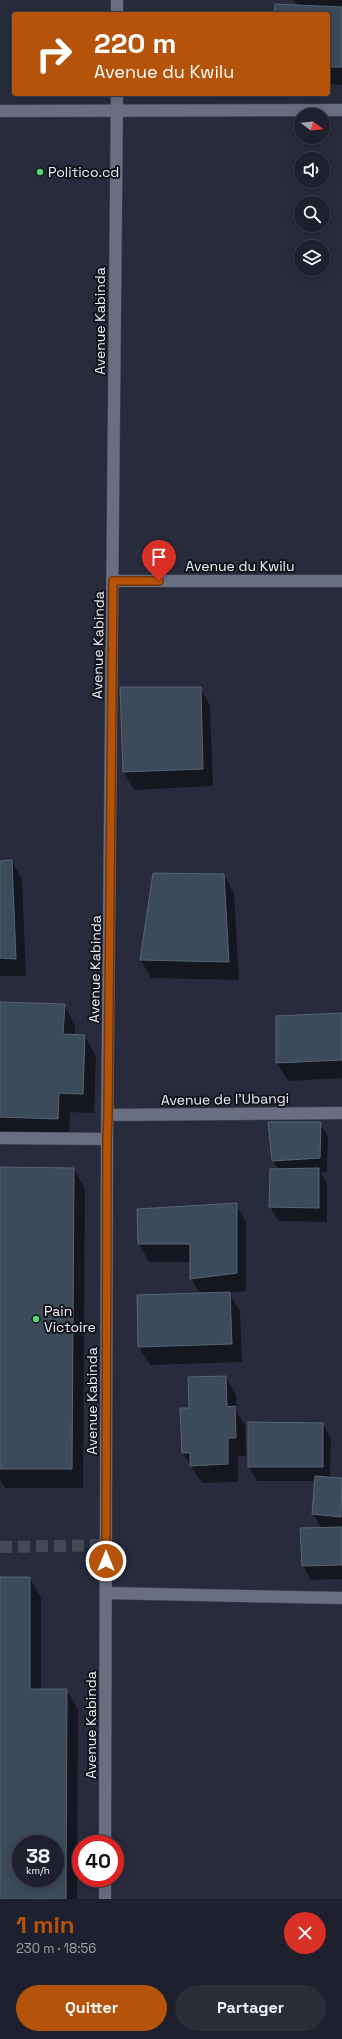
<!DOCTYPE html>
<html lang="fr">
<meta charset="utf-8">
<style>
:root{--surface:#1e202d;--page:#2b2d39;--text:#f1f3f6;--muted:#a1a3aa;--line:#3c3e49;--accent:#b45309}
body{margin:0;font-family:"Space Grotesk",sans-serif;background:var(--page);color:var(--text);height:100vh;display:flex;flex-direction:column;font-size:15px;white-space:nowrap}
*{box-sizing:border-box;margin:0}
p{font-size:13px;color:var(--muted)}
.icon{flex:none;width:22px;height:22px;fill:none;stroke:currentColor;stroke-width:2;stroke-linecap:round;stroke-linejoin:round}
.map{position:relative;height:1899px;overflow:hidden}
.side{display:flex;flex-direction:column;background:var(--surface);flex:1}
.side>*{flex:none}
.top-card{position:absolute;left:12px;top:12px;width:318px;height:84px;border-radius:4px;box-shadow:0 2px 10px #0003,0 0 0 1px var(--line);background:#b45309;color:#fff;overflow:hidden}
.needle{width:26px;rotate:106deg}
.fabs{position:absolute;left:294px;top:108px;display:grid;gap:8px}
.fabs a{display:grid;place-items:center;width:36px;height:36px;border-radius:50%;background:var(--surface);box-shadow:0 2px 10px #0003,0 0 0 1px var(--line);font-size:20px}
.speed{position:absolute;left:12px;top:1835px;display:flex;gap:8px;font-size:20px;font-weight:700;text-align:center}
.speed>*{display:grid;place-content:center;width:52px;height:52px;border-radius:50%;background:var(--surface);box-shadow:0 2px 10px #0003,0 0 0 1px var(--line);line-height:1}
.speed small{font-size:10px;font-weight:400}
.speed .limit{border:6px solid #d22;background:#fff;color:#111}
.pin{position:absolute;display:grid;place-items:center;width:34px;height:34px;color:#fff;margin:-41px -17px;border-radius:50% 50% 50% 0;rotate:-45deg;box-shadow:0 0 4px #0007}
.pin .icon{rotate:45deg}
.me{position:absolute;width:44px;margin:-22px;rotate:0deg;stroke-linejoin:round;filter:drop-shadow(0 0 3px #0008)}
.turn{display:flex;align-items:center;gap:14px;height:84px;padding:0 16px;font-size:18px}
.turn .icon{width:52px;height:52px;stroke-width:2.5}
.turn b{display:block;font-size:28px;line-height:34px}
.round{display:grid;place-items:center;flex:none;width:42px;height:42px;border-radius:21px;background:var(--page)}
.headline{display:flex;align-items:center;justify-content:space-between;height:68px;padding:0 16px}
h1{font-size:24px;font-weight:700;line-height:30px;color:var(--accent)}
.primary-button{display:flex;gap:8px;margin-top:auto;padding:8px 16px}
.primary-button a{flex:1;height:46px;border-radius:24px;background:var(--accent);color:#fff;font-size:16px;font-weight:700;line-height:46px;text-align:center}
.primary-button a+a{background:var(--page);color:var(--text)}
.map>svg:first-child{display:block}
.shadow{fill:#0007;fill-rule:evenodd}
.building{fill:#3c4a59;stroke:#576575;fill-rule:evenodd}
.lines{fill:none;stroke-linecap:round;stroke-linejoin:round}
.minor-tunnel{stroke:#464858;stroke-width:12;stroke-dasharray:12 6;stroke-linecap:butt}
.minor-casing{stroke:#464856;stroke-width:13}
.minor{stroke:#6a6e81;stroke-width:12}
.route-casing{stroke:#753606;stroke-width:10}
.route{stroke:#b45309;stroke-width:7}
.poi-dot{fill:#51d674;stroke:#13141c;stroke-width:1.5}
.labels{text-anchor:middle;dominant-baseline:central;stroke-width:4;stroke-linejoin:round;paint-order:stroke}
.poi-label{font-size:14px;fill:#edeffa;stroke:#13141c;text-anchor:start}
.street-label{font-size:14px;fill:#edeffa;stroke:#13141c}
</style>
<div class="map">
<svg width="342" height="1899" viewBox="0 0 342 1899">
<rect width="100%" height="100%" fill="#282b3c"/>
<g class="shadow">
<path d="M294 0H342V85L328 84V14H275L297 6Z"/>
<path d="M200 688 210 706 213 786 134 790 124 772Z"/>
<path d="M12 861 22 879 26 976H0V862Z"/>
<path d="M154 874 224 875 234 893 239 980 151 978 141 960Z"/>
<path d="M0 1003 64 1005 75 1025V1035L85 1036 96 1056 94 1113 70 1112 69 1139 0 1137Z"/>
<path d="M342 1014V1078L288 1081 277 1063V1017Z"/>
<path d="M320 1123 328 1137 327 1172H321L327 1184V1222L279 1221 270 1207 271 1170H279L273 1161Z"/>
<path d="M0 1168 74 1169 85 1189 83 1488H5L0 1480Z"/>
<path d="M236 1204 246 1222V1291L229 1293 240 1311 242 1362 150 1365 139 1347 200 1294 191 1278V1262H149L139 1244Z"/>
<path d="M226 1377 236 1395V1411L245 1425 246 1456H238V1482L202 1483 183 1453 190 1409Z"/>
<path d="M323 1424 331 1438 330 1478 342 1479V1579L311 1580 303 1566 321 1528 313 1514 316 1481H257L249 1467Z"/>
<path d="M0 1578H30L41 1598V1690H67L78 1710 77 1899H0ZM21 1844H55V1878H21Z"/>
</g>
<g class="building">
<path d="M275 4 342 7V67H328V14H274Z"/>
<path d="M120 687H201L203 769 123 772Z"/>
<path d="M12 860 16 959 0 958V861Z"/>
<path d="M153 873 224 874 229 962 140 960Z"/>
<path d="M0 1002 65 1004 63 1034 85 1035 83 1094 59 1093 58 1119 0 1117Z"/>
<path d="M342 1013V1060L276 1063V1016Z"/>
<path d="M268 1122H321L320 1158 272 1161Z"/>
<path d="M0 1167 74 1168 72 1469H0Z"/>
<path d="M319 1168V1208L269 1207 270 1169Z"/>
<path d="M237 1203V1273L190 1279V1244H138L137 1209Z"/>
<path d="M230 1292 232 1344 138 1347 137 1295Z"/>
<path d="M226 1376 227 1407 235 1406 236 1438H228V1464L190 1466V1453H182L180 1408H189L188 1377Z"/>
<path d="M248 1422 323 1423V1467H248Z"/>
<path d="M315 1476 342 1478 341 1517 312 1514Z"/>
<path d="M342 1527V1565L302 1566 300 1528Z"/>
<path d="M0 1577H30V1689H67L66 1899H0ZM21 1844H55V1878H21Z"/>
</g>
<g class="lines">
<path class="minor-tunnel" d="M0 1547 106 1545"/>
<g class="minor-casing">
<g id="minor">
<path d="M117 14V0"/>
<path d="M0 111 342 110"/>
<path d="M113 581H342"/>
<path d="M108 1115 342 1113"/>
<path d="M0 1138 107 1139"/>
<path d="M106 1593 342 1598"/>
<path d="M105 1844 107 1139 117 94"/>
<path d="M105 1899V1878"/>
</g>
</g>
<use href="#minor" class="minor"/>
</g>
<g class="lines">
<g class="route-casing">
<path id="route" d="M106 1561 107 1139 108 1115 113 581H159"/>
</g>
<use href="#route" class="route"/>
</g>
<g class="poi-dot">
<circle cx="40" cy="172" r="4"/>
<circle cx="36" cy="1319" r="4"/>
</g>
<g class="labels">
<g class="poi-label">
<text x="48" y="172">Politico.cd</text>
<text x="44" y="1311">Pain<tspan x="44" dy="16">Victoire</tspan></text>
</g>
<g class="street-label">
<text transform="translate(100 321) rotate(-90)">Avenue Kabinda</text>
<text x="240" y="566">Avenue du Kwilu</text>
<text transform="translate(98 645) rotate(-89)">Avenue Kabinda</text>
<text transform="translate(95 969) rotate(-89)">Avenue Kabinda</text>
<text transform="translate(225 1099) rotate(-1)">Avenue de l'Ubangi</text>
<text transform="translate(92 1401) rotate(-90)">Avenue Kabinda</text>
<text transform="translate(91 1725) rotate(-90)">Avenue Kabinda</text>
</g>
</g>
</svg>
<div class="fabs">
<a><svg class="needle" viewBox="-14 -14 28 28"><path d="M0-13l5 13h-10z" fill="#e53935"/><path d="M0 13l5-13h-10z" fill="#a1a3aa"/></svg></a>
<a><svg class="icon" aria-label="sound" viewBox="0 0 24 24"><path d="M4 9h4l5-4v14l-5-4H4zM17 9q2 3 0 6"/></svg></a>
<a><svg class="icon" aria-label="search" viewBox="0 0 24 24"><circle cx="10" cy="10" r="6"/><path d="M15 15l6 6"/></svg></a>
<a><svg class="icon" aria-label="layers" viewBox="0 0 24 24"><path d="M12 4l9 5-9 5-9-5zM3 14l9 5 9-5"/></svg></a>
</div>
<div class="speed"><div>38<small>km/h</small></div><div class="limit">40</div></div>
<div class="pin" style="left:159px;top:581px;background:#d93025"><svg class="icon" aria-label="arrive" viewBox="0 0 24 24"><path d="M6 21V4h12l-3 4 3 4H6"/></svg></div>
<svg class="me" style="left:106px;top:1561px" viewBox="-20 -20 40 40"><circle r="17" fill="#b45309" stroke="#fff" stroke-width="3"/><path d="M0-11L8 9 0 5-8 9z" fill="#fff"/></svg>
<div class="top-card">
<div class="turn"><svg class="icon" aria-label="right" viewBox="0 0 24 24"><path d="M7 20v-9h11M14 6l5 5-5 5"/></svg><div><b>220 m</b>Avenue du Kwilu</div></div>
</div>
</div>
<section class="side">
<div class="headline"><div><h1>1 min</h1><p>230 m · 18:56</p></div><a class="round" style="background:#d93025;color:#fff"><svg class="icon" aria-label="close" viewBox="0 0 24 24"><path d="M6 6l12 12M18 6L6 18"/></svg></a></div>
<div class="primary-button"><a>Quitter</a><a>Partager</a></div>
</section>
